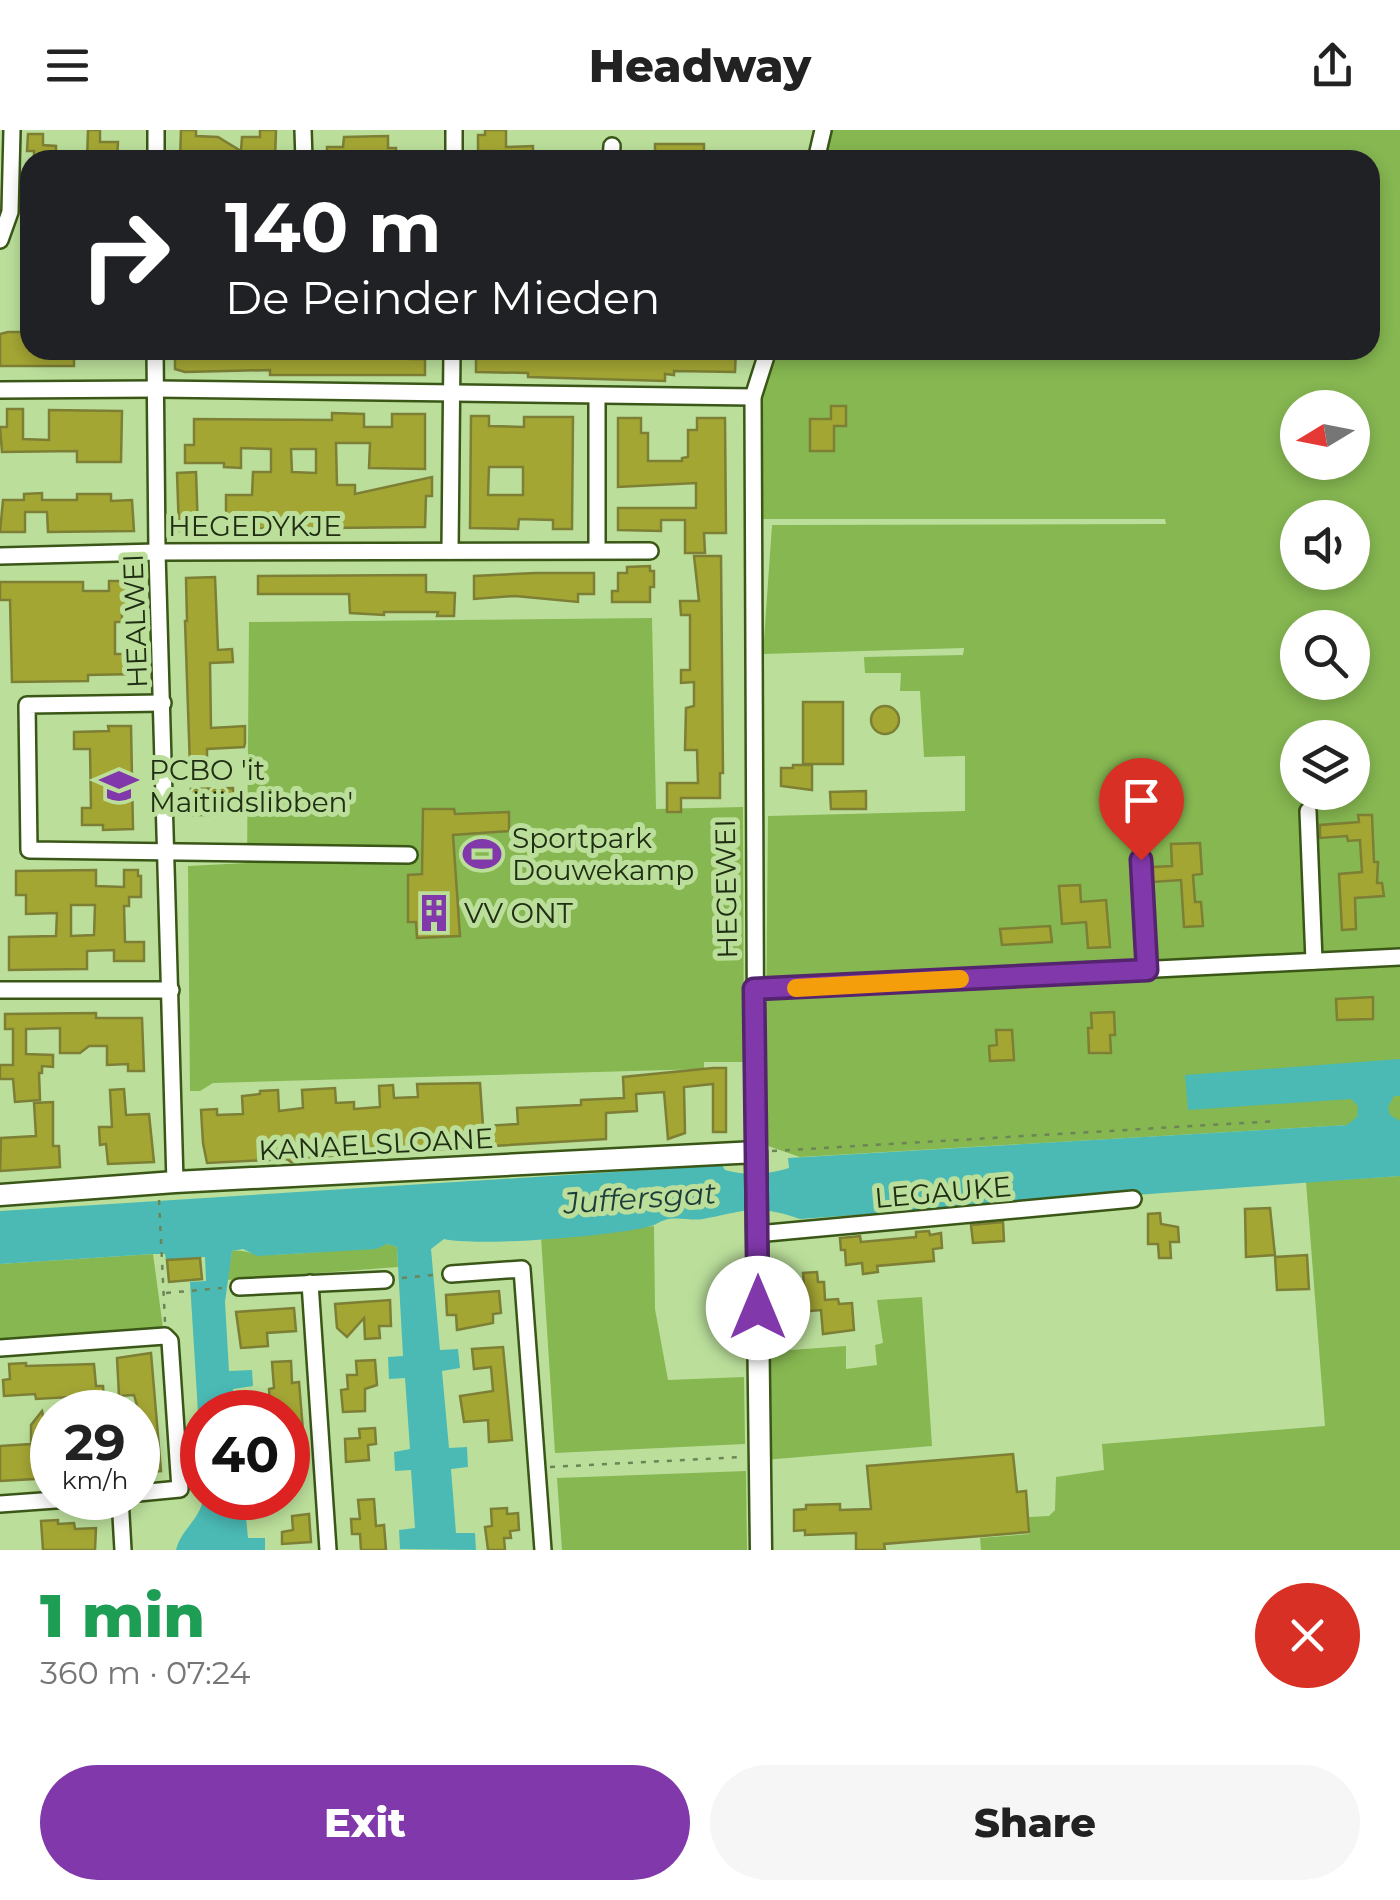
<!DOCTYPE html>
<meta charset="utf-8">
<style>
:root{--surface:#fff;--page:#f6f6f6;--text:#222;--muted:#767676;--accent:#8138ab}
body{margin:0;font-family:Montserrat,sans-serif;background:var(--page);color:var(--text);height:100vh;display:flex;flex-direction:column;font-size:38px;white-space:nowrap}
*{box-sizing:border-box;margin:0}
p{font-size:32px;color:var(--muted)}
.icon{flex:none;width:55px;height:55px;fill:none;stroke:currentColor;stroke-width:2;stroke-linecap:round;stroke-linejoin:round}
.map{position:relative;height:1420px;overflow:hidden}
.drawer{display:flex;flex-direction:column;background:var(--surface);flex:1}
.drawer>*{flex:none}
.hud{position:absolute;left:20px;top:20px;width:1360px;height:210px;border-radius:30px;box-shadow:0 5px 15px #0003;background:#202124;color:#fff;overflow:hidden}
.needle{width:65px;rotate:260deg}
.tools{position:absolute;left:1280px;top:260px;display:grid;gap:20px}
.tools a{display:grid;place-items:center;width:90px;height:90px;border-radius:50%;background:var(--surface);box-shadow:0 5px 15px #0003;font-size:50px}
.speed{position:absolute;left:30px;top:1260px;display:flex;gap:20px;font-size:50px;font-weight:700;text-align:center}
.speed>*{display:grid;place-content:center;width:130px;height:130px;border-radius:50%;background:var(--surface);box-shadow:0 5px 15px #0003;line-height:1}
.speed small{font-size:25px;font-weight:400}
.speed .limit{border:15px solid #d22;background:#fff;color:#111}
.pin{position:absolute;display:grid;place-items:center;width:85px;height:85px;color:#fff;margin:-102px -42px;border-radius:50% 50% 50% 0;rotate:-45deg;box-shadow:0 0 10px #0007}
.pin .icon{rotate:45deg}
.me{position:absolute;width:110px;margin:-55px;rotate:0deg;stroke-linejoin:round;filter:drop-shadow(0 0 8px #0008)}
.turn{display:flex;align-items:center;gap:35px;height:210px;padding:0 40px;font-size:45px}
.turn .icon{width:130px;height:130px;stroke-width:2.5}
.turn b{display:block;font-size:70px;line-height:85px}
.round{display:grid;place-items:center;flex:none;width:105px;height:105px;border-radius:52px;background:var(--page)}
.headline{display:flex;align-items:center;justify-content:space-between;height:170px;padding:0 40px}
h1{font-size:60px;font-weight:800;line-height:75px;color:#1e9e55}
.button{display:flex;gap:20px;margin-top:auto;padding:20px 40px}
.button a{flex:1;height:115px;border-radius:60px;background:var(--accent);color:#fff;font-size:40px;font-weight:800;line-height:115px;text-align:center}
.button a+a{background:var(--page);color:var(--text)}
header{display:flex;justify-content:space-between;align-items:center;height:130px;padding:0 40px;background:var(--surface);font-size:45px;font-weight:800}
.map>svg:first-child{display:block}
.green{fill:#86b751;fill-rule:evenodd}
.water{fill:#4bbab5}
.building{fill:#a4a634;stroke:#7c7f34;stroke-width:2.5;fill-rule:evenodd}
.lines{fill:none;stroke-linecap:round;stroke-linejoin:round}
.minor-casing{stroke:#3a5717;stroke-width:20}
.tertiary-casing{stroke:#3a5717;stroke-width:25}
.path{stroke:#6c8556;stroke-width:2.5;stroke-dasharray:5 8;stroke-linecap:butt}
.minor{stroke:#fff;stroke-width:15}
.tertiary{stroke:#fff;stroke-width:20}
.route-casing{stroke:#54246f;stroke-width:25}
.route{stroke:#8138ab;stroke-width:18}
.slow{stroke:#f59e0b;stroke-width:18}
.labels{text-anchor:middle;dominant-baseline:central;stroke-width:10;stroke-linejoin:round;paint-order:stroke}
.street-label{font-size:28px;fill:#202e13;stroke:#bbdf9b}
.poi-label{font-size:28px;fill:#202e13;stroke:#bbdf9b;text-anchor:start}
.water-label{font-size:30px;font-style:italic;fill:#1b3c3a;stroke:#bbdf9b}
</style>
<header><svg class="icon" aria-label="menu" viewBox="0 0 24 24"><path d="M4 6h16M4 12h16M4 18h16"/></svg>Headway<svg class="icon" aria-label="share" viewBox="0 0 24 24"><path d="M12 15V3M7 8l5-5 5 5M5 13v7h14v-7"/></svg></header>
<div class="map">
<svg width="1400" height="1420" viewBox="0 0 1400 1420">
<rect width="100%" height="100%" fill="#bbdf9b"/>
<g class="green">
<path d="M824 0H1400V992L800 1027 765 1015 768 686 965 681V626L924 627 920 561H900L901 543H865L864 527 963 525 964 518 763 524 772 395 1166 394 1165 389H755L757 282 770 220H1370V30H815ZM1298 278H1352V332H1298ZM1298 388H1352V442H1298ZM1298 498H1352V552H1298ZM1298 608H1352V662H1298Z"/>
<path d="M652 488 656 679 743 677 744 932H704V939L213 953 200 961H190L188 736 247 733 249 492Z"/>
<path d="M1400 1046V1420H981L980 1408 1030 1404 1029 1387 1049 1386 1055 1380 1056 1347 1104 1340 1102 1314 1325 1296 1306 1052Z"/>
<path d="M654 1096 655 1179 668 1250 744 1247 745 1314 555 1323 541 1107Z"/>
<path d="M387 1114 397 1117 398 1137 227 1150 232 1121C244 1119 252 1125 264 1125 305 1124 346 1120 387 1114Z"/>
<path d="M153 1124 163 1198 0 1209V1134Z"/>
<path d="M922 1167 932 1316 764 1330 763 1222 846 1216V1239L877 1235 875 1215 883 1213 877 1170Z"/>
<path d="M746 1341 747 1420H562L557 1348Z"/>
</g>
<g class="water">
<path d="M1400 929V966H1394L1388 977 1390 985 1400 991V1046L800 1089C754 1073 747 1081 703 1089 691 1091 676 1086 665 1090 660 1091 656 1095 651 1096 616 1106 477 1117 444 1109L431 1119 440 1220 458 1219 460 1238 442 1241 449 1318 467 1317 468 1337 451 1339 456 1403H475L476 1420 400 1419 399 1400 415 1398 411 1340 395 1341 394 1322 410 1319 405 1248 389 1249 388 1227 403 1226 397 1117 387 1114 376 1119 257 1126 243 1119 232 1121 225 1172 229 1241 252 1240 253 1256 233 1259 235 1282H202V1348L190 1152 206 1151 205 1127 166 1130 165 1124H153L0 1134V1081L722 1035 725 1040C748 1046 766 1045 789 1038L788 1028 1347 995 1357 987 1358 976 1351 969 1188 980 1185 945Z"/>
<path d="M203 1368H244L248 1408H265V1420H176C181 1399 201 1389 203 1368Z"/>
</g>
<g class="building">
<path d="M88 0H100V12H118L117 30H87Z"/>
<path d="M181 0H196V6L218 7 241 21 242 7H260V0H276L275 30H180Z"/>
<path d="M485 0H506V17L533 16V30H497L492 28 493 21H478V5H485Z"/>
<path d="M28 4H43V15L56 16V30H34V21H27Z"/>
<path d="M388 6V18H396V30H327V17H343L344 7Z"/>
<rect x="655" y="14" width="49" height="16"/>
<path d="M8 202H30V220H74V236H0V204Z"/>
<path d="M175 220 411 222V229H425V245H270V240L185 242 175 239Z"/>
<path d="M476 220H675L674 227 706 226V220H736L735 242 674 241V245L665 244V251L528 247V243L476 242Z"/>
<path d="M831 276H846V296H834V321H810V289H831Z"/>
<path d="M7 279H23V309L49 310V280L122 281 121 332H77V321L2 322 0 297H7Z"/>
<path d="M332 283 364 284V297H392V284H425V339L369 338 370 313H336L337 355H355V364L432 347V366H426L425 397 226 399V365H252L253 342H271V319L241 318V338L224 337V333H185V315H194V289L332 290ZM291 319H316V343L292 342Z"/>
<path d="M471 286H489V296L524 297V287H573L572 399H553V390L519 389 518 399 470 398ZM489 337H523V365H488Z"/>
<path d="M618 288H641V303H648V331H682V328L688 327V300H697V288H725L726 403H704L705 423H685V390H661V401L618 400V378H696V353L618 357Z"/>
<path d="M196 342 198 400 179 401 177 343Z"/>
<path d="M42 363V370H77V364H111V371L132 370 134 401 48 402 47 382H25V402H0L3 370H24V364Z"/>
<path d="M694 426H721L723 643H720V668H681V682H667V653H698L697 620H685L686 578 694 576V552L681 553V540H690V485H681L680 471H699Z"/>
<path d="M650 436V441H654V457H650V472H612V461H618V443H627V437Z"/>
<path d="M535 443H594V464H578V472L515 466 474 469V446Z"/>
<path d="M426 445V462L455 463 454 486H437L438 482H384V485L350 483 349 464H258V446Z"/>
<path d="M215 447 218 520 232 519 233 532 210 533 211 598 245 596V613L244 617 207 619V636L190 637 185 491H187L186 448Z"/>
<path d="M109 451H127L128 456H137V476H122V492H115V524H137L138 544 88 545V551L12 552 10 470H0V452H83V461H109Z"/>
<rect x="803" y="572" width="40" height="62"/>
<circle cx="885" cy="590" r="14"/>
<path d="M108 596H131L133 699 103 700V695H82V678H91L90 619H74V602L109 601Z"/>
<path d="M793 635H812V660L781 656V638H793Z"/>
<path d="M233 658V669L208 670 209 685H193L191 659Z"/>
<path d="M866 661V679H831L830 662Z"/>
<path d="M423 679H454L455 684 509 682V701L453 705 460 806 417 808 416 792H408V745L422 744Z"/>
<path d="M1358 685H1372L1374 732H1378L1377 753H1382L1384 766 1355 768 1356 799 1342 800 1339 744 1362 742 1360 710 1348 711 1347 706 1320 708V695L1359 692Z"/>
<path d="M1200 713 1202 744 1193 745 1195 772H1201L1203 796 1184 797 1181 750 1153 752V737L1172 736 1171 714Z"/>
<path d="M96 740V756L124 757V740H138V746H141V767H129V776H124L125 812H144V831H114V820L87 821V839L9 840V807L56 806 57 783 26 784V765H16V741ZM71 775H95L94 805 71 806Z"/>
<path d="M1080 755 1081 772 1106 770 1110 817 1088 818 1086 792 1062 794 1059 756Z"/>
<path d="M1050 796 1052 812 1002 815 1000 799Z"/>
<path d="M1373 867V889L1337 890 1336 869Z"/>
<path d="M1114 882 1115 905H1110L1111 923H1089L1088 898H1092L1091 883Z"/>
<path d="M96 883V888H142L144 941H128V934L107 935V916H89L80 923H60V898L26 899V924L53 925V937L42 936V943H39L40 970 15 972 13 949H0V935H13V899H5V884Z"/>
<path d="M996 900H1012L1014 930 990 931 989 916 997 915Z"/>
<path d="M713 938H726V1002H713V954L684 957 685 1003 668 1009 664 962 636 964 637 981 606 983V1009L296 1028V1032H291L287 1029 207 1033 203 1013 201 980 217 979V985L243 984 242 966 260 964V961L278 960 279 981 303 978 302 960 335 958 336 973 354 972V979L380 977 379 956 393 955 394 968 418 967 417 954 480 953 483 996 518 994 517 978 581 975V970L624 968 623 947Z"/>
<path d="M124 959 126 985 149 984 154 1032 108 1034 106 1014 100 1015 99 997H112L110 960Z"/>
<path d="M53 972V1016H59L60 1037 0 1041 1 1008 36 1006 34 973Z"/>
<path d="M1270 1078 1275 1125 1246 1127 1245 1079Z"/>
<path d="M1160 1083 1161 1094 1178 1097 1179 1112H1170L1171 1128H1159L1158 1114H1148V1084Z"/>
<path d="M1003 1092 1004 1111 973 1113 971 1095Z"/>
<path d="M929 1101 930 1105 941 1103 942 1118 933 1119 934 1131 877 1136 878 1142 863 1144 862 1133 846 1135 845 1120H841L840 1108 860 1106 861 1112 916 1107V1102Z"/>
<path d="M1307 1125 1309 1159 1277 1160 1275 1127Z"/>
<path d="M200 1128 202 1149 169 1152 167 1130Z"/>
<path d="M817 1142 818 1152H824L825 1170 838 1169 839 1174 852 1173 854 1200 823 1204 821 1180 799 1182 798 1168 805 1167 803 1143Z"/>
<path d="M499 1161 501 1183 493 1184V1193L457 1200 456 1185H447L446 1165Z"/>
<path d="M390 1170 391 1196H379L380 1208 365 1209 364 1188 347 1207 337 1198 335 1174Z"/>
<path d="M294 1178 296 1201 267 1203 268 1216 241 1218 236 1182Z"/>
<path d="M503 1217 512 1310 489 1312 488 1290 464 1292 460 1266 493 1261 491 1237 474 1239 472 1219Z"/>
<path d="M151 1223 161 1341 139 1343 138 1279 134 1265 119 1266 117 1228Z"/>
<path d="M375 1230 377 1255 365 1259V1281L343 1282 341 1260 348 1259 347 1245H357L356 1231Z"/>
<path d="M291 1231 292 1253 299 1252 305 1325 302 1333 293 1338 288 1332V1282H281L280 1272 270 1273 269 1259 274 1258 272 1232Z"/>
<path d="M26 1233V1236L94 1234 96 1256H103L104 1270 71 1272 70 1267 36 1269 35 1264 4 1266 3 1250 10 1249 9 1234Z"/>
<path d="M42 1281 45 1294 52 1293V1348L0 1351V1316L31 1314V1295Z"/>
<path d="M375 1298 376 1314 368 1315 369 1330 346 1332 345 1309 360 1308 359 1299Z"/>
<path d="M1013 1324 1017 1362 1026 1361 1029 1402 884 1414 885 1420H856V1403L805 1405V1400L794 1401V1380L806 1379V1375L840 1374V1380L871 1379 867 1336Z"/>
<path d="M374 1369 376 1396 384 1395 386 1420H361L360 1404H352L351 1389H360L358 1370Z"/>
<path d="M507 1378V1384L518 1383 519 1400 510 1401 511 1408H504L505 1420H488L485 1397 492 1396 491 1379Z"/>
<path d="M309 1384 311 1412 282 1414V1402L293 1400 292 1386Z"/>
<path d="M58 1390V1394L74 1393 75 1399 96 1398 95 1420H43L41 1391Z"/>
</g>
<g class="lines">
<g class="minor-casing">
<g id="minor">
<path d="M303 0 304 30"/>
<path d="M156 30V0"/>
<path d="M454 30V0"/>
<path d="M611 30 612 16"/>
<path d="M816 30 823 0"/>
<path d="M0 110 10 82 12 0"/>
<path d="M155 220 157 422 175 1052"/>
<path d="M0 260 156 259 753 267"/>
<path d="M597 420V267"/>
<path d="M450 421 452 220"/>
<path d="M0 426 157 422 650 421"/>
<path d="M163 573 27 575 29 720 409 725"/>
<path d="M1308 681 1314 831"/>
<path d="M1141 731 1147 840"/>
<path d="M755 859 1400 827"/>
<path d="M0 860H171"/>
<path d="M756 1022 753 267 768 220"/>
<path d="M757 1104 1133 1069"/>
<path d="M451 1144 522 1139 543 1420"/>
<path d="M310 1153 328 1420"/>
<path d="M239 1157 385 1150"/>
<path d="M0 1218 165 1206 170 1211 180 1359 138 1363"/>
<path d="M120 1368 123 1420"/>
<path d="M0 1374 83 1368"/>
</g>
</g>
<g class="tertiary-casing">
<path id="tertiary" d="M0 1065 175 1052 756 1022 761 1420"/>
</g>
<g class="path">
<path d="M772 1021 1277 991"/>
<path d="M159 1070 165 1192"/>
<path d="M402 1148 433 1145"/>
<path d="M166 1163 222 1158"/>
<path d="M550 1337 742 1327"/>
</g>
<use href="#minor" class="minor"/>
<use href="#tertiary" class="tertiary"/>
</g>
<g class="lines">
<g class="route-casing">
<path id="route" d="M758 1178 754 859 1147 840 1141 730"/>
</g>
<use href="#route" class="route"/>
<path class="slow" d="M796 858 960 849"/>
</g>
<defs>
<g id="school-bare" transform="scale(3)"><path d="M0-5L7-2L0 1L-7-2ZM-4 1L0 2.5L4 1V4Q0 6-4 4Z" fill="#8138ab" stroke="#bbdf9b" stroke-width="2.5" paint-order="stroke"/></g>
<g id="stadium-bare" transform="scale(3)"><path d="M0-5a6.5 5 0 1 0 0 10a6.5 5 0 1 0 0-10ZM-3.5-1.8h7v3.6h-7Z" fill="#8138ab" stroke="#bbdf9b" stroke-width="2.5" paint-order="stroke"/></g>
<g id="building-bare" transform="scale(3)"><path d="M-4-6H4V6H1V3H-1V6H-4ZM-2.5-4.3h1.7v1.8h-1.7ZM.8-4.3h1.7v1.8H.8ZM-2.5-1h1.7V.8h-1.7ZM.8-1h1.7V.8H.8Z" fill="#8138ab" stroke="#bbdf9b" stroke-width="2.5" paint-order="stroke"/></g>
</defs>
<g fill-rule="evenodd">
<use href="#school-bare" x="119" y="656"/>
<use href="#stadium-bare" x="482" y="724"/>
<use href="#building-bare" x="434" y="783"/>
</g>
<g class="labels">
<g class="street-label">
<text x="255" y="396">HEGEDYKJE</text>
<text transform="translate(135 491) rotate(-92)">HEALWEI</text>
<text transform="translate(726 759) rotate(-91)">HEGEWEI</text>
<text transform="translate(376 1014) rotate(-3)">KANAELSLOANE</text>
<text transform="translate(943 1062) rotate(-5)">LEGAUKE</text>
</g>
<g class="poi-label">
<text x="149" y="640">PCBO 'it<tspan x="149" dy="32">Maitiidslibben'</tspan></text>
<text x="512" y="708">Sportpark<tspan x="512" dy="32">Douwekamp</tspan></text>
<text x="464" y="783">VV ONT</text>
</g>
<g class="water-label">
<text transform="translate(640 1068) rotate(-4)">Juffersgat</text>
</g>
</g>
</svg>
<div class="tools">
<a><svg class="needle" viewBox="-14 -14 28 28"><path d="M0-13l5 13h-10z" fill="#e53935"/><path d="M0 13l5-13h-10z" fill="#767676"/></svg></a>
<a><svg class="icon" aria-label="sound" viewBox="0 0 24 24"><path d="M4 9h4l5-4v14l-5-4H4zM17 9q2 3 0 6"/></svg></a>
<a><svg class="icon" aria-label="search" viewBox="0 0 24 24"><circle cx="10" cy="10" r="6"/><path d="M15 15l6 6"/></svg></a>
<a><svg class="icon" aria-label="layers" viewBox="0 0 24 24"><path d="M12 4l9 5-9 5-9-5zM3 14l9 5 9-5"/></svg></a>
</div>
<div class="speed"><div>29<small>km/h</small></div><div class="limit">40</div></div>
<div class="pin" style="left:1141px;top:730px;background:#d93025"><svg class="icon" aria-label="arrive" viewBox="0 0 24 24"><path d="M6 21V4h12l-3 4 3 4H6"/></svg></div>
<svg class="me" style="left:758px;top:1178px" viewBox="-20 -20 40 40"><circle r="19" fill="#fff"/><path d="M0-13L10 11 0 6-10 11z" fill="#8138ab"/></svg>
<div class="hud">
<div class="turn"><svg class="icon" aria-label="right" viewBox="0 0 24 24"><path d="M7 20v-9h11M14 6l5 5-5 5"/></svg><div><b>140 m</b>De Peinder Mieden</div></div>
</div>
</div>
<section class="drawer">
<div class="headline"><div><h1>1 min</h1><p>360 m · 07:24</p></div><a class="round" style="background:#d93025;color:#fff"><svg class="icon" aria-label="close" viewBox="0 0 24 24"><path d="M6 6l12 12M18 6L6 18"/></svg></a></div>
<div class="button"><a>Exit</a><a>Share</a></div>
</section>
